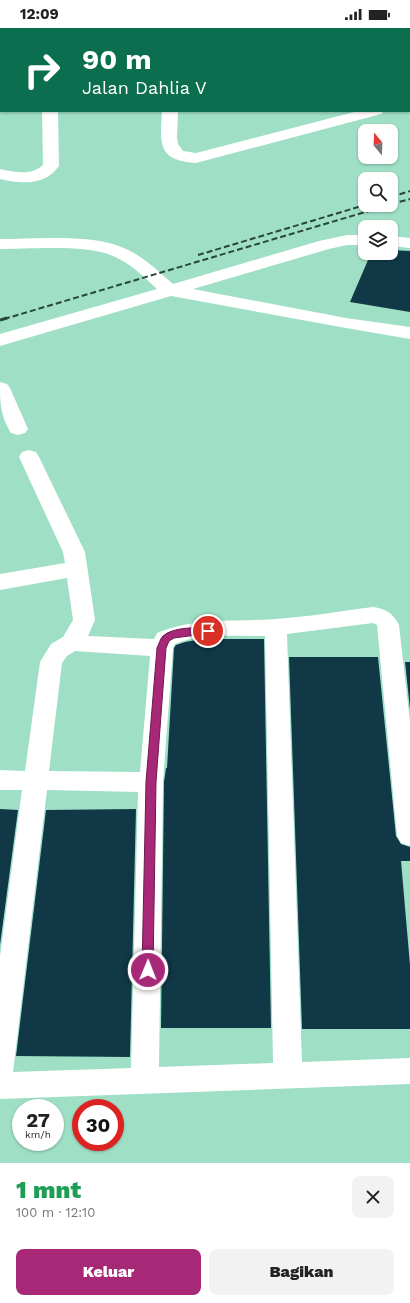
<!DOCTYPE html>
<html lang="id">
<meta charset="utf-8">
<style>
:root{--surface:#fff;--page:#f2f2f2;--text:#222;--muted:#767676;--accent:#a82878}
body{margin:0;font-family:"Work Sans",sans-serif;background:var(--page);color:var(--text);height:100vh;display:flex;flex-direction:column;font-size:15px;white-space:nowrap}
*{box-sizing:border-box;margin:0}
p{font-size:13px;color:var(--muted)}
.icon{flex:none;width:22px;height:22px;fill:none;stroke:currentColor;stroke-width:2;stroke-linecap:round;stroke-linejoin:round}
.map{position:relative;height:1135px;overflow:hidden}
.panel{display:flex;flex-direction:column;background:var(--surface);flex:1}
.panel>*{flex:none}
.banner{position:absolute;left:0px;top:0px;width:410px;height:84px;box-shadow:0 1px 3px #0004;background:#0b6e4f;color:#fff;overflow:hidden}
.needle{width:26px;rotate:341deg}
.buttons{position:absolute;left:358px;top:96px;display:grid;gap:8px}
.buttons a{display:grid;place-items:center;width:40px;height:40px;border-radius:8px;background:var(--surface);box-shadow:0 1px 3px #0004;font-size:20px}
.speed{position:absolute;left:12px;top:1071px;display:flex;gap:8px;font-size:20px;font-weight:700;text-align:center}
.speed>*{display:grid;place-content:center;width:52px;height:52px;border-radius:50%;background:var(--surface);box-shadow:0 1px 3px #0004;line-height:1}
.speed small{font-size:10px;font-weight:400}
.speed .limit{border:6px solid #d22;background:#fff;color:#111}
.pin{position:absolute;display:grid;place-items:center;width:34px;height:34px;color:#fff;margin:-17px;border:2px solid #fff;border-radius:50%;box-shadow:0 1px 4px #0007}
.me{position:absolute;width:44px;margin:-22px;rotate:1deg;stroke-linejoin:round;filter:drop-shadow(0 0 3px #0008)}
.turn{display:flex;align-items:center;gap:14px;height:84px;padding:0 16px;font-size:18px}
.turn .icon{width:52px;height:52px;stroke-width:2.5}
.turn b{display:block;font-size:28px;line-height:34px}
.round{display:grid;place-items:center;flex:none;width:42px;height:42px;border-radius:8px;background:var(--page)}
.overview{display:flex;align-items:center;justify-content:space-between;height:68px;padding:0 16px}
h1{font-size:24px;font-weight:800;line-height:30px;color:#1e9e55}
.primary-button{display:flex;gap:8px;margin-top:auto;padding:8px 16px}
.primary-button a{flex:1;height:46px;border-radius:8px;background:var(--accent);color:#fff;font-size:16px;font-weight:800;line-height:46px;text-align:center}
.primary-button a+a{background:var(--page);color:var(--text)}
.status{display:flex;justify-content:space-between;align-items:center;height:28px;padding:0 20px;background:var(--surface);direction:ltr}
.status svg{height:11px;fill:currentColor}
.map>svg:first-child{display:block}
.building{fill:#113847}
.lines{fill:none;stroke-linecap:round;stroke-linejoin:round}
.minor{fill:#fff;fill-rule:evenodd}
.rail-far1{stroke:#28483b;stroke-width:2;stroke-dasharray:6 3;stroke-linecap:butt}
.rail{stroke:#28483b;stroke-width:3;stroke-dasharray:8 3.5;stroke-linecap:butt}
.route{fill:#a82878;stroke:#6d1a4e}
</style>
<div class="status"><b>12:09</b><svg viewBox="0 0 49 12"><path d="M0 12V9h3v3zM5 12V6h3v6zM10 12V3h3v9zM15 12V0h3v12zM26 1h20v11H26zM47 4h2v5h-2z"/></svg></div>
<div class="map">
<svg width="410" height="1135" viewBox="0 0 410 1135">
<rect width="100%" height="100%" fill="#9edfc5"/>
<g class="building">
<path d="M391 222 410 223V284L350 274 371 225H391Z"/>
<path d="M202 611H264L271 1000H161L164 754 166 740H167L174 620 176 617 185 614Z"/>
<path d="M289 629H378L396 808 401 816 410 819V833H401L410 937V1001H302Z"/>
<path d="M405 634H410V681Z"/>
<path d="M0 781 18 782 0 917Z"/>
<path d="M136 781 130 1029 16 1028 46 782Z"/>
</g>
<g class="lines">
<g class="minor">
<path d="M224 0H244L223 1Z"/>
<path d="M358 0H373L374 1H359Z"/>
<rect x="0" y="12" width="1" height="8"/>
<rect x="409" y="29" width="1" height="9"/>
<rect x="0" y="31" width="1" height="8"/>
<rect x="409" y="69" width="1" height="10"/>
<path d="M42 83H58L59 138C45 158 21 156 0 151V141C15 144 31 148 43 137Z"/>
<path d="M162 83H178L177 109 178 116 183 123 196 125 358 83H384L381 86 196 135C157 133 160 115 162 83Z"/>
<path d="M347 207H365V217H347L329 221 193 261 346 290 410 299V311L346 300 171 268 0 318V306L157 261C143 248 130 235 113 228 87 216 29 221 0 221V211C36 211 94 205 126 221 144 229 158 243 173 256L319 213Z"/>
<path d="M391 208 410 210V220L391 218Z"/>
<path d="M0 354 7 356 10 360 28 401 25 405 18 407 11 405C0 387 0 375 0 354Z"/>
<path d="M29 422 36 424 39 429 85 524 95 592 88 608 154 611 157 605C194 589 236 594 275 591 308 589 341 583 373 579 386 581 393 585 399 597L410 694V818L401 815 397 808 377 597 373 595 287 606 302 1034 410 1030V1056L0 1071V928L22 762H0V742L25 743 40 634 51 616 63 609 73 592 67 550 0 562V546L65 535 63 524 19 429 22 424ZM265 608 273 1035 159 1039 163 754 173 620 175 616C199 605 238 608 265 608ZM75 623 150 628 140 744 49 743 62 635 67 628ZM47 762 138 764 131 1040 13 1044Z"/>
</g>
<g class="rail-far1">
<path d="M391 169 410 163"/>
<path d="M391 176 410 171"/>
<path d="M198 227 365 177"/>
<path d="M4 291 389 177"/>
</g>
<path class="rail" d="M0 292 7 290"/>
</g>
<path class="route" d="M208 599 211 600 212 603 211 605 174 610 169 613 166 620 156 754 153 942 152 946 148 947 144 946 142 942 146 754 157 620C159 616 160 611 163 608 173 599 194 600 208 599Z"/>
</svg>
<div class="buttons">
<a><svg class="needle" viewBox="-14 -14 28 28"><path d="M0-13l5 13h-10z" fill="#e53935"/><path d="M0 13l5-13h-10z" fill="#767676"/></svg></a>
<a><svg class="icon" aria-label="search" viewBox="0 0 24 24"><circle cx="10" cy="10" r="6"/><path d="M15 15l6 6"/></svg></a>
<a><svg class="icon" aria-label="layers" viewBox="0 0 24 24"><path d="M12 4l9 5-9 5-9-5zM3 14l9 5 9-5"/></svg></a>
</div>
<div class="speed"><div>27<small>km/h</small></div><div class="limit">30</div></div>
<div class="pin" style="left:208px;top:603px;background:#d93025"><svg class="icon" aria-label="arrive" viewBox="0 0 24 24"><path d="M6 21V4h12l-3 4 3 4H6"/></svg></div>
<svg class="me" style="left:148px;top:942px" viewBox="-20 -20 40 40"><circle r="17" fill="#a82878" stroke="#fff" stroke-width="3"/><path d="M0-11L8 9 0 5-8 9z" fill="#fff"/></svg>
<div class="banner">
<div class="turn"><svg class="icon" aria-label="right" viewBox="0 0 24 24"><path d="M7 20v-9h11M14 6l5 5-5 5"/></svg><div><b>90 m</b>Jalan Dahlia V</div></div>
</div>
</div>
<section class="panel">
<div class="overview"><div><h1>1 mnt</h1><p>100 m · 12:10</p></div><a class="round"><svg class="icon" aria-label="close" viewBox="0 0 24 24"><path d="M6 6l12 12M18 6L6 18"/></svg></a></div>
<div class="primary-button"><a>Keluar</a><a>Bagikan</a></div>
</section>
